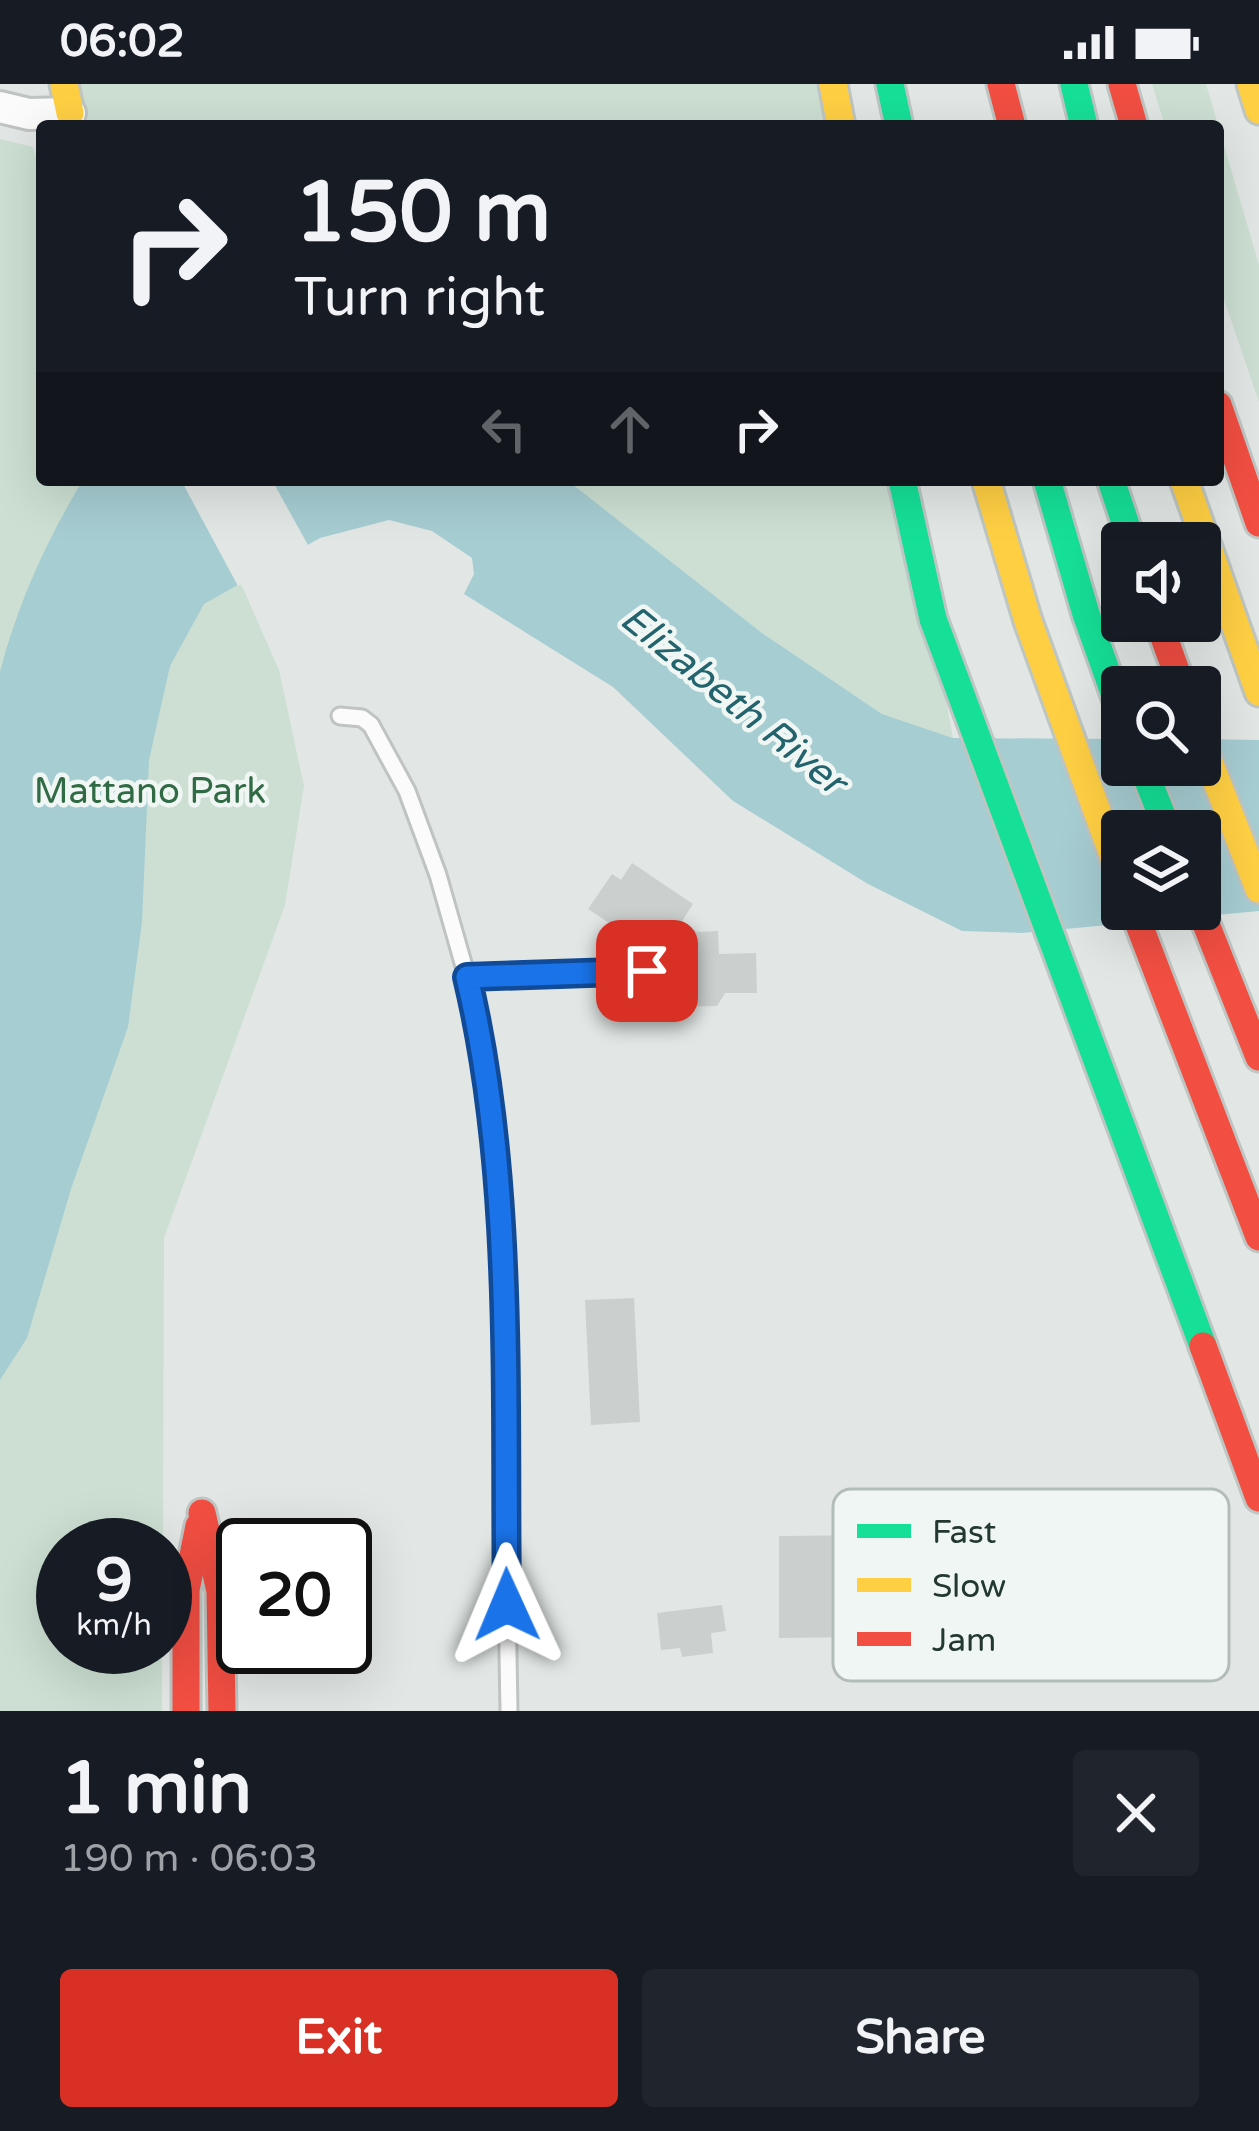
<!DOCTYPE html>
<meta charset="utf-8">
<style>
:root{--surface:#171b24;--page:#20242c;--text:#f1f3f6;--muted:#9ea1a6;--accent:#d93025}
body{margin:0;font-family:"Varela Round",sans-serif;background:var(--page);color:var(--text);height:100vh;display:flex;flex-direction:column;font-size:45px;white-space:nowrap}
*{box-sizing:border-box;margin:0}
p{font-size:39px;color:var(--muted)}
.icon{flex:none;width:66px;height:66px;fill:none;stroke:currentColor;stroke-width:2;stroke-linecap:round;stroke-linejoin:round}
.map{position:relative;height:1627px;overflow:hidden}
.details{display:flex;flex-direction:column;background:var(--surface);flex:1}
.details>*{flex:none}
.banner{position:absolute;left:36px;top:36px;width:1188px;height:366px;border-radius:12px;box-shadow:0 12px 48px #0002;background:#171b24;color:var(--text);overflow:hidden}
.controls{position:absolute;left:1101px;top:438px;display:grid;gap:24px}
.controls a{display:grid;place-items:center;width:120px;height:120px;border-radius:12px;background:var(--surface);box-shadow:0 12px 48px #0002;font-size:60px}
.speed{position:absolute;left:36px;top:1434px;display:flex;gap:24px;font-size:60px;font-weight:700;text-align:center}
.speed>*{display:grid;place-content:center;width:156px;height:156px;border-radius:50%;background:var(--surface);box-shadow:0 12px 48px #0002;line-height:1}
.speed small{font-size:30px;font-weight:400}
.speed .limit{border:6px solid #111;border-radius:18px;background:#fff;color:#111}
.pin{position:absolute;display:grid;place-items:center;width:102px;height:102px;color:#fff;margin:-51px;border-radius:24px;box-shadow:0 6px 18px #0006}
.me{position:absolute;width:132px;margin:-66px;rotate:359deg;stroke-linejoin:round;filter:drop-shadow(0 0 9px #0008)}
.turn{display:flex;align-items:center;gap:42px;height:252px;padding:0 60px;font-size:54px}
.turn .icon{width:156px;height:156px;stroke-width:2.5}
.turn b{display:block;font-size:84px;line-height:102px}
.lanes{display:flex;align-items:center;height:114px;padding:0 60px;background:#0003;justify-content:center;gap:60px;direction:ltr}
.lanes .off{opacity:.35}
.round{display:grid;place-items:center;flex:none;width:126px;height:126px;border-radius:12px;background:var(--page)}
.head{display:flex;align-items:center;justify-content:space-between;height:204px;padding:0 60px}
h1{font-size:72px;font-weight:800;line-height:90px}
.action{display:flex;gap:24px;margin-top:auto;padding:24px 60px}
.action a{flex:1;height:138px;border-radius:12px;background:var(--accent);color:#fff;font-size:48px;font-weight:800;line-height:138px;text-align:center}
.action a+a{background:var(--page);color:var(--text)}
.status{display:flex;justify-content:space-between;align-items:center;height:84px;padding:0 60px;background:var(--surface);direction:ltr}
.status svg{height:33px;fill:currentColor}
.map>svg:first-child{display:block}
.green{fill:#ccdfd2}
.water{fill:#a6cdd2;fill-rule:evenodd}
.pier{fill:#e2e7e5}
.building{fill:#cbd0ce}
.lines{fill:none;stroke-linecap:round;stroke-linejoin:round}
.lane-casing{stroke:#bfc4c2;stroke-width:21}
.street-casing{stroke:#bfc4c2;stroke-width:36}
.fast-casing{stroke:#bec5c2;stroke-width:33}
.slow-casing{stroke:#bec5c2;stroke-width:33}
.jam-casing{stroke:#bec5c2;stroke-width:33}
.lane{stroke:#fbfbfb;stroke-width:15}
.street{stroke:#fbfbfb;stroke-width:30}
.fast{stroke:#16e098;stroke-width:27}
.slow{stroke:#ffcf43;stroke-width:27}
.jam{stroke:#f24e42;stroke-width:27}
.route-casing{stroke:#114b97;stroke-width:30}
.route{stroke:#1a73e8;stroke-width:21}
.labels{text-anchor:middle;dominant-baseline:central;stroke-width:9;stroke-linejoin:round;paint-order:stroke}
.park-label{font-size:36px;fill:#306b45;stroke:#f0f6f3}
.water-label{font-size:39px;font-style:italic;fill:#22636e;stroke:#f0f6f3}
.key{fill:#f0f6f3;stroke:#b2bdb9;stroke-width:3}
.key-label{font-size:33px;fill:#223831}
</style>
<div class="status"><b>06:02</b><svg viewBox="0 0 49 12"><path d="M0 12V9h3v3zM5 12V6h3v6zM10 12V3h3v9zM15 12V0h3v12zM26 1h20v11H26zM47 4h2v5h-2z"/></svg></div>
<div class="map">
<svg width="1259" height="1627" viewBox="0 0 1259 1627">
<rect width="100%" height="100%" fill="#e2e7e5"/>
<g class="green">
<path d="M73 0H825L834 42H76Z"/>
<path d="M1152 0H1206L1259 181V318L1218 198V42H1165Z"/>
<path d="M0 55 33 63 42 92V396H182L241 500 279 586 304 702 285 821 164 1154 163 1461H63V1563H162V1627H0Z"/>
<path d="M567 396H905L953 654 882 630 762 549Z"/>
</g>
<path class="water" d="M83 396H567L762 549 882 630 953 654 1122 655V681H1200V655L1259 656V827L1022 849 962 847 868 800 733 717 613 603 464 510 474 490 472 474 432 447 389 436 320 454 204 520 170 582 149 676 142 838 128 943 71 1105 27 1254 0 1296V588C17 521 47 455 83 396ZM1122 747H1200V825H1122Z"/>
<path class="pier" d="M181 396H272L309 463 238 502Z"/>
<g class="building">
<path d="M632 779 693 820 682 837 697 848 718 847 719 870 756 869 757 909H725L717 922 668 923 667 863 647 864 588 825 612 790 621 796Z"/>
<path d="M634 1214 640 1338 591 1341 585 1216Z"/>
<path d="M1118 1408 1120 1550 779 1554V1452L880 1451V1411Z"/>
<path d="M722 1521 726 1547 711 1549 713 1569 682 1573 680 1564 661 1566 657 1529Z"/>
</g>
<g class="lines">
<g class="lane-casing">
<g id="lane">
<path d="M340 632 362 634 371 641 407 707 438 791 467 893 485 981 500 1109 509 1627"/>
<path d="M467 893 647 887"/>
</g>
</g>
<g class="street-casing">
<path id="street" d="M0 23 29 30 70 29"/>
</g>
<g class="fast-casing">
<g id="fast">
<path d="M890 0 899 42"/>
<path d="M1074 0 1084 42"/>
<path d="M902 396 933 535 1203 1262"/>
<path d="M1047 396 1086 530 1122 631"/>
<path d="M1111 396 1132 459"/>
<path d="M1142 681 1168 747"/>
</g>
</g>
<g class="slow-casing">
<g id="slow">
<path d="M64 0 70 29"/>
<path d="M833 0 841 42"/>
<path d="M1251 0 1259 26"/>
<path d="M986 396 1028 537 1122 796"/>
<path d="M1184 396 1259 608"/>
<path d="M1200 655 1259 805"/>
</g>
</g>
<g class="jam-casing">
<g id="jam">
<path d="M1001 0 1012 42"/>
<path d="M1122 0 1134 42"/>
<path d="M1218 321 1259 439"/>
<path d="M1158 537 1182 603"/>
<path d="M1133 825 1259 1153"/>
<path d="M1200 825 1259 973"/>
<path d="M1203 1262 1259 1414"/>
<path d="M202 1429 220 1507 222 1627"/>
<path d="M186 1627V1506L199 1442"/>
</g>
</g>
<use href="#lane" class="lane"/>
<use href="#street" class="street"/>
<use href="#fast" class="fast"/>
<use href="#slow" class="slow"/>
<use href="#jam" class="jam"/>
</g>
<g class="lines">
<g class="route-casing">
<path id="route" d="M507 1521C504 1316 515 1093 467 893L647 887"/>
</g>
<use href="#route" class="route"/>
</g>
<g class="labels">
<g class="park-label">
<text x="150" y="707">Mattano Park</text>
</g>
<g class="water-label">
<text transform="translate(733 616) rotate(39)">Elizabeth River</text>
</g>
</g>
<rect x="833" y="1405" width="396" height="192" rx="18" class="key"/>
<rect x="857" y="1440" width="54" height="14" fill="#16e098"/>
<rect x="857" y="1494" width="54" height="14" fill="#ffcf43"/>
<rect x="857" y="1548" width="54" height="14" fill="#f24e42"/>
<g class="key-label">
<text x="932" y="1459">Fast</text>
<text x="932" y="1513">Slow</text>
<text x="932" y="1567">Jam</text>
</g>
</svg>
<div class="controls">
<a><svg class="icon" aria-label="sound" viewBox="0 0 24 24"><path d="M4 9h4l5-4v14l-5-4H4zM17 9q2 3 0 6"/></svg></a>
<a><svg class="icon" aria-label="search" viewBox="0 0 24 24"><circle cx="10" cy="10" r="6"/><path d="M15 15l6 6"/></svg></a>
<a><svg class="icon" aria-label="layers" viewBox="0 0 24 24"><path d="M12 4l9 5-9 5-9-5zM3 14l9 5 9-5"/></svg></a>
</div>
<div class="speed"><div>9<small>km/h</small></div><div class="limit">20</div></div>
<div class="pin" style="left:647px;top:887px;background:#d93025"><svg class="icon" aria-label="arrive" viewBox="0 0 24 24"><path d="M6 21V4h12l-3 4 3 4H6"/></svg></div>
<svg class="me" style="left:507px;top:1521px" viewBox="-20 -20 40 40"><path d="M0-17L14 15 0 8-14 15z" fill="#1a73e8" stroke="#fff" stroke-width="4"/></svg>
<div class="banner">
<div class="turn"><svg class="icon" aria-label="right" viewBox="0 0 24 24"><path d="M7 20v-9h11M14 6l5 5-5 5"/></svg><div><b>150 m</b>Turn right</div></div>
<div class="lanes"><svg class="icon off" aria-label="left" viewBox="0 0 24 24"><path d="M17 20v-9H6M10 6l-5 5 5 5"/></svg><svg class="icon off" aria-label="ahead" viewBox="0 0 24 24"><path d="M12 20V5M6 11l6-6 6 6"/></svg><svg class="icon" aria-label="right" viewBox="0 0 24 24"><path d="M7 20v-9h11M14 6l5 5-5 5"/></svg></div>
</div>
</div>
<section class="details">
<div class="head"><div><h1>1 min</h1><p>190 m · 06:03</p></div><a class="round"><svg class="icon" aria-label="close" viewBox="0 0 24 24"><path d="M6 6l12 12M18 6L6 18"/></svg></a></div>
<div class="action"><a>Exit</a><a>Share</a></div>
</section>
